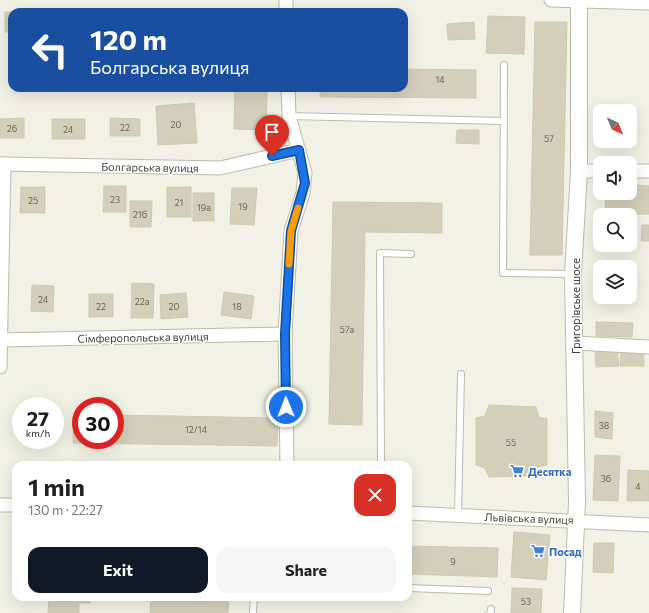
<!DOCTYPE html>
<meta charset="utf-8">
<style>
:root{--surface:#fff;--page:#f6f6f6;--text:#202124;--muted:#757577;--accent:#111827}
body{margin:0;font-family:Commissioner,sans-serif;background:var(--page);color:var(--text);height:100vh;display:flex;flex-direction:column;font-size:15px;white-space:nowrap}
*{box-sizing:border-box;margin:0}
p{font-size:13px;color:var(--muted)}
.icon{flex:none;width:22px;height:22px;fill:none;stroke:currentColor;stroke-width:2;stroke-linecap:round;stroke-linejoin:round}
.map{position:relative;flex:1;overflow:hidden}
.drawer{position:absolute;left:12px;top:461px;width:400px;height:140px;display:flex;flex-direction:column;background:var(--surface);border-radius:12px;box-shadow:0 4px 16px #0002}
.drawer>*{flex:none}
.top-card{position:absolute;left:8px;top:8px;width:400px;height:84px;border-radius:12px;box-shadow:0 4px 16px #0002;background:#1a4fa0;color:#fff;overflow:hidden}
.needle{width:26px;rotate:137deg}
.fabs{position:absolute;left:593px;top:104px;display:grid;gap:8px}
.fabs a{display:grid;place-items:center;width:44px;height:44px;border-radius:8px;background:var(--surface);box-shadow:0 4px 16px #0002;font-size:20px}
.speed{position:absolute;left:12px;top:397px;display:flex;gap:8px;font-size:20px;font-weight:700;text-align:center}
.speed>*{display:grid;place-content:center;width:52px;height:52px;border-radius:50%;background:var(--surface);box-shadow:0 4px 16px #0002;line-height:1}
.speed small{font-size:10px;font-weight:400}
.speed .limit{border:6px solid #d22;background:#fff;color:#111}
.pin{position:absolute;display:grid;place-items:center;width:34px;height:34px;color:#fff;margin:-41px -17px;border-radius:50% 50% 50% 0;rotate:-45deg;box-shadow:0 0 4px #0007}
.pin .icon{rotate:45deg}
.me{position:absolute;width:44px;margin:-22px;rotate:359deg;stroke-linejoin:round;filter:drop-shadow(0 0 3px #0008)}
.turn{display:flex;align-items:center;gap:14px;height:84px;padding:0 16px;font-size:18px}
.turn .icon{width:52px;height:52px;stroke-width:2.5}
.turn b{display:block;font-size:28px;line-height:34px}
.round{display:grid;place-items:center;flex:none;width:42px;height:42px;border-radius:12px;background:var(--page)}
.summary{display:flex;align-items:center;justify-content:space-between;height:68px;padding:0 16px}
h1{font-size:24px;font-weight:700;line-height:30px}
.primary-button{display:flex;gap:8px;margin-top:auto;padding:8px 16px}
.primary-button a{flex:1;height:46px;border-radius:12px;background:var(--accent);color:#fff;font-size:16px;font-weight:700;line-height:46px;text-align:center}
.primary-button a+a{background:var(--page);color:var(--text)}
.map>svg:first-child{display:block}
.building{fill:#d3cfbb;stroke:#cec9ae}
.lines{fill:none;stroke-linecap:round;stroke-linejoin:round}
.service-casing{stroke:#bdbba8;stroke-width:8}
.minor-casing{stroke:#bdbba8;stroke-width:15}
.tertiary-casing{stroke:#bdbba8;stroke-width:18}
.service{stroke:#fff;stroke-width:6}
.minor{stroke:#fff;stroke-width:13}
.tertiary{stroke:#fff;stroke-width:16}
.route-casing{stroke:#114b97;stroke-width:10}
.route{stroke:#1a73e8;stroke-width:7}
.slow{stroke:#f59e0b;stroke-width:7}
.labels{text-anchor:middle;dominant-baseline:central;stroke-width:3;stroke-linejoin:round;paint-order:stroke}
.number-label{font-size:9px;fill:#686556}
.street-label{font-size:11px;fill:#444235;stroke:#fff}
.shop-label{font-size:11px;font-weight:bold;fill:#366cbe;stroke:#fff;text-anchor:start}
</style>
<div class="map">
<svg width="649" height="613" viewBox="0 0 649 613">
<rect width="100%" height="100%" fill="#f2f1e5"/>
<g class="building">
<path d="M5 12H24H12V32H5Z"/>
<path d="M488 16 525 17 524 54 486 53Z"/>
<path d="M474 22 475 39 448 40 447 24Z"/>
<path d="M535 22H567L562 255H530Z"/>
<path d="M404 69 476 70V98L320 97V88H404Z"/>
<path d="M235 90 267 91 266 130 234 129Z"/>
<path d="M194 103 197 143 158 145 156 106Z"/>
<path d="M24 118V138H0V119Z"/>
<path d="M110 118 140 119V136H110Z"/>
<rect x="52" y="119" width="33" height="20"/>
<path d="M457 130H479V144L456 143Z"/>
<path d="M630 185 649 186V214L605 215 606 193H630Z"/>
<path d="M104 186H126V212H103Z"/>
<path d="M21 187H45V213H20Z"/>
<rect x="167" y="187" width="24" height="30"/>
<path d="M232 188H257L254 225 230 224Z"/>
<rect x="193" y="193" width="21" height="28"/>
<path d="M130 201H152L151 227H130Z"/>
<path d="M333 202 442 203V233L365 232 362 425 329 424Z"/>
<path d="M642 225H649V241H641Z"/>
<rect x="602" y="263" width="20" height="4"/>
<path d="M132 283 154 284 153 318H131Z"/>
<path d="M32 285 54 286 53 312 31 311Z"/>
<path d="M224 292 254 296 251 319 221 315Z"/>
<path d="M186 293 188 317 161 319 160 295Z"/>
<rect x="89" y="294" width="24" height="23"/>
<path d="M596 322 633 323 632 337 596 336Z"/>
<path d="M617 349 619 366 596 367 595 351Z"/>
<path d="M621 352H644V366H620Z"/>
<path d="M489 405 536 407 539 417 547 419V465L537 467 533 476 489 477 485 468 476 465V418L485 416Z"/>
<path d="M595 411 613 413 612 439 595 437Z"/>
<path d="M74 414H81V440H115V415L278 418 277 446 73 443Z"/>
<path d="M595 455 620 456 618 501 593 500Z"/>
<path d="M628 470 649 471V501H627Z"/>
<path d="M514 532 550 535 546 580 511 577Z"/>
<path d="M594 543H614L613 573 593 572Z"/>
<path d="M408 546 498 548 497 577 408 574Z"/>
<path d="M512 588 542 589 541 613H511Z"/>
<path d="M49 597H90V603H79V613H48Z"/>
<path d="M151 597H229L228 613H150Z"/>
</g>
<g class="lines">
<g class="service-casing">
<g id="service">
<path d="M504 65 503 273 572 274"/>
<path d="M289 116 504 121"/>
<path d="M105 465H159"/>
<path d="M381 465 380 253 411 254"/>
<path d="M458 515 461 374"/>
<path d="M408 588 488 591"/>
<path d="M253 613 254 597"/>
<path d="M490 613 491 609"/>
</g>
</g>
<g class="minor-casing">
<g id="minor">
<path d="M286 0V12"/>
<path d="M551 0 649 3"/>
<path d="M0 164 220 168 299 150"/>
<path d="M579 171H600"/>
<path d="M630 171H649"/>
<path d="M1 340 285 334"/>
<path d="M575 343 649 347"/>
<path d="M0 367 4 164"/>
<path d="M287 465 285 334 291 231 303 193 305 173 289 116 288 88"/>
<path d="M0 505H16"/>
<path d="M408 513 649 525"/>
</g>
</g>
<g class="tertiary-casing">
<path id="tertiary" d="M572 613 577 502 573 274 579 171V0"/>
</g>
<use href="#service" class="service"/>
<use href="#minor" class="minor"/>
<use href="#tertiary" class="tertiary"/>
</g>
<g class="lines">
<g class="route-casing">
<path id="route" d="M272 156 299 150 305 183 291 231 285 334 286 407"/>
</g>
<use href="#route" class="route"/>
<path class="slow" d="M289 264 291 231 298 208"/>
</g>
<defs>
<g id="supermarket-bare" transform="scale(1.08)"><path d="M-6-5.5h2.5l.6 2H6L4.5 2H-2.5L-4.4-4H-6ZM-1.5 3.2a1.3 1.3 0 1 0 .1 0ZM3 3.2a1.3 1.3 0 1 0 .1 0Z" fill="#3f7fe0" stroke="#fff" stroke-width="2.5" paint-order="stroke"/></g>
</defs>
<g fill-rule="evenodd">
<use href="#supermarket-bare" x="517" y="471"/>
<use href="#supermarket-bare" x="538" y="551"/>
</g>
<g class="labels">
<g class="number-label">
<text x="440" y="79">14</text>
<text x="176" y="124">20</text>
<text x="125" y="127">22</text>
<text x="12" y="128">26</text>
<text x="68" y="129">24</text>
<text x="549" y="138">57</text>
<text x="115" y="199">23</text>
<text x="33" y="200">25</text>
<text x="179" y="202">21</text>
<text x="243" y="206">19</text>
<text x="204" y="207">19а</text>
<text x="140" y="214">21б</text>
<text x="43" y="299">24</text>
<text x="142" y="301">22а</text>
<text x="101" y="306">22</text>
<text x="174" y="306">20</text>
<text x="237" y="306">18</text>
<text x="347" y="329">57а</text>
<text x="604" y="425">38</text>
<text x="196" y="429">12/14</text>
<text x="511" y="442">55</text>
<text x="606" y="478">36</text>
<text x="638" y="486">4</text>
<text x="453" y="561">9</text>
<text x="526" y="601">53</text>
</g>
<g class="street-label">
<text transform="translate(150 167) rotate(1)">Болгарська вулиця</text>
<text transform="translate(575 306) rotate(-90)">Григорівське шосе</text>
<text transform="translate(143 337) rotate(-1)">Сімферопольська вулиця</text>
<text transform="translate(529 518) rotate(2)">Львівська вулиця</text>
</g>
<g class="shop-label">
<text x="528" y="471">Десятка</text>
<text x="549" y="551">Посад</text>
</g>
</g>
</svg>
<div class="fabs">
<a><svg class="needle" viewBox="-14 -14 28 28"><path d="M0-13l5 13h-10z" fill="#e53935"/><path d="M0 13l5-13h-10z" fill="#757577"/></svg></a>
<a><svg class="icon" aria-label="sound" viewBox="0 0 24 24"><path d="M4 9h4l5-4v14l-5-4H4zM17 9q2 3 0 6"/></svg></a>
<a><svg class="icon" aria-label="search" viewBox="0 0 24 24"><circle cx="10" cy="10" r="6"/><path d="M15 15l6 6"/></svg></a>
<a><svg class="icon" aria-label="layers" viewBox="0 0 24 24"><path d="M12 4l9 5-9 5-9-5zM3 14l9 5 9-5"/></svg></a>
</div>
<div class="speed"><div>27<small>km/h</small></div><div class="limit">30</div></div>
<div class="pin" style="left:272px;top:156px;background:#d93025"><svg class="icon" aria-label="arrive" viewBox="0 0 24 24"><path d="M6 21V4h12l-3 4 3 4H6"/></svg></div>
<svg class="me" style="left:286px;top:407px" viewBox="-20 -20 40 40"><circle r="17" fill="#1a73e8" stroke="#fff" stroke-width="3"/><path d="M0-11L8 9 0 5-8 9z" fill="#fff"/></svg>
<div class="top-card">
<div class="turn"><svg class="icon" aria-label="left" viewBox="0 0 24 24"><path d="M17 20v-9H6M10 6l-5 5 5 5"/></svg><div><b>120 m</b>Болгарська вулиця</div></div>
</div>
<section class="drawer">
<div class="summary"><div><h1>1 min</h1><p>130 m · 22:27</p></div><a class="round" style="background:#d93025;color:#fff"><svg class="icon" aria-label="close" viewBox="0 0 24 24"><path d="M6 6l12 12M18 6L6 18"/></svg></a></div>
<div class="primary-button"><a>Exit</a><a>Share</a></div>
</section>
</div>
